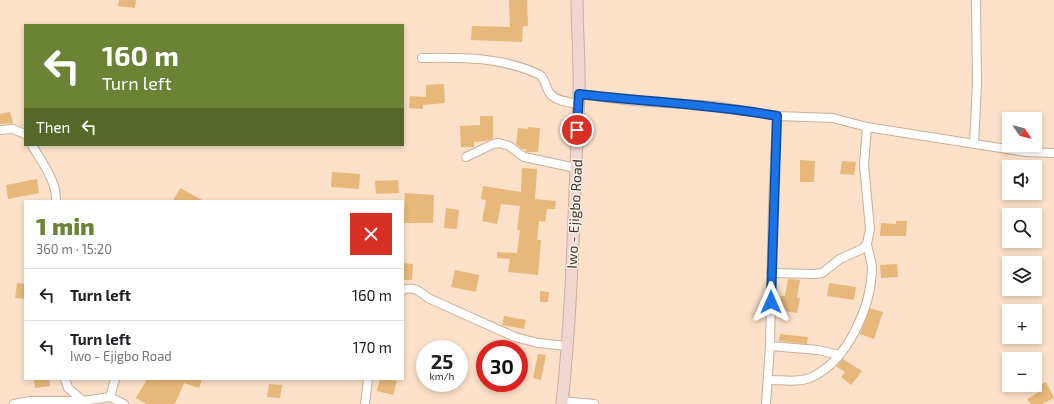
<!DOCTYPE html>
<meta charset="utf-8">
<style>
:root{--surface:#fff;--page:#f6f6f6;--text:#202124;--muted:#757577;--line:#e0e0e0;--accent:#6c8234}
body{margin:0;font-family:"Exo 2",sans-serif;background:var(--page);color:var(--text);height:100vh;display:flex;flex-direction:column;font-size:15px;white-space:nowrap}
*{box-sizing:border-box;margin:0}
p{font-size:13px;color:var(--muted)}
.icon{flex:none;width:22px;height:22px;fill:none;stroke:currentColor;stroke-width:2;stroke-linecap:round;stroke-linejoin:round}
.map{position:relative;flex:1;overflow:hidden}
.details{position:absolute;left:24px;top:200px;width:380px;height:180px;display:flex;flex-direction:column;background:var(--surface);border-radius:0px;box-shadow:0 2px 6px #0003}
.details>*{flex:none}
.banner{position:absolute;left:24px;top:24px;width:380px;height:122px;border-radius:0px;box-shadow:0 2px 6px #0003;background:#6c8234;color:#fff;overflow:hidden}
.needle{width:26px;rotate:125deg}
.controls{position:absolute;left:1002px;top:112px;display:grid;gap:8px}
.controls a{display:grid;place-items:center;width:40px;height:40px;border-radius:0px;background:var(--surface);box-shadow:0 2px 6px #0003;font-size:20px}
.speed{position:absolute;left:416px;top:340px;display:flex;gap:8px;font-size:20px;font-weight:700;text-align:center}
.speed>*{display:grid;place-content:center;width:52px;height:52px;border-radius:50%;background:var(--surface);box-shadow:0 2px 6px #0003;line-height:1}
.speed small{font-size:10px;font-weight:400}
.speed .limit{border:6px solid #d22;background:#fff;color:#111}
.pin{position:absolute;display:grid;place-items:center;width:34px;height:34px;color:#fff;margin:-17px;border:2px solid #fff;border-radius:50%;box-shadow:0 1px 4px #0007}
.me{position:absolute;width:44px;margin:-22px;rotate:0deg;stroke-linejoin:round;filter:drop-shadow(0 0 3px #0008)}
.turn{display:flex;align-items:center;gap:14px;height:84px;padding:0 12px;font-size:18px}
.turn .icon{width:52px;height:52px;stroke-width:2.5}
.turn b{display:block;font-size:28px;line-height:34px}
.then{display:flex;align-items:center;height:38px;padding:0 12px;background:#0003;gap:8px;font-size:15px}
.round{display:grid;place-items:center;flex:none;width:42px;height:42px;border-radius:0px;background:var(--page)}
.headline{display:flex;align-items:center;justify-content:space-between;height:68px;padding:0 12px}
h1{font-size:24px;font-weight:800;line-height:30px;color:var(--accent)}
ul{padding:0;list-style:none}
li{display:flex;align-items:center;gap:12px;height:52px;padding:0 12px;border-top:1px solid var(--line)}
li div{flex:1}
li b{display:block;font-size:15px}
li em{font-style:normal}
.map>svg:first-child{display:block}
.building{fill:#e7b879}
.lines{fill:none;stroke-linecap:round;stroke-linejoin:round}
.street-casing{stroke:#c8af97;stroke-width:10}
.secondary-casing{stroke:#c8af97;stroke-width:13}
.street{stroke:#fff;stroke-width:8}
.secondary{stroke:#f0d6d0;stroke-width:11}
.route-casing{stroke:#114b97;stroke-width:10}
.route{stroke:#1a73e8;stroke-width:7}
.labels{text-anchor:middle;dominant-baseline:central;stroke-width:3;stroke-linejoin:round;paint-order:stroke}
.street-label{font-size:14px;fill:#40362c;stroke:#fcf2e8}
</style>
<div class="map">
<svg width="1054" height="404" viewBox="0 0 1054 404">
<rect width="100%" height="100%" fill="#fbe1c9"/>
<g class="building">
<path d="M119 0H136L135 8 118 6Z"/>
<path d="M509 0H527L528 26H523L522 42 471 40 472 26 510 27Z"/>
<path d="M444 84 445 103 423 105V109L409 108 410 96 426 97V85Z"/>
<path d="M10 112 13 123 0 124V114Z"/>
<path d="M480 116H493V138L486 141 474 142V147H461L460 126 480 125Z"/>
<path d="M528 127 540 128 538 152H526V149H522L516 144 518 128 528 129Z"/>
<path d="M800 160 815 161 814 182H800Z"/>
<path d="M842 161 856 162 854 175 840 174Z"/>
<path d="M522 168 537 169 535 199 556 201 555 209H547L545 222 539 221 537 240H541L538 275 508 272 510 259 497 258V252L517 253 520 230H517L520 206 501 204 497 224 482 221 486 200 481 199 483 186 521 192Z"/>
<path d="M332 172 360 174 359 189 331 187Z"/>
<path d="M37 179 39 193 8 199 6 185Z"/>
<path d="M398 180 399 193 376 194 375 181Z"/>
<path d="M180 188 204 201H173Z"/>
<path d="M405 193 434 195 433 223H404Z"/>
<path d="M446 208 459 210 457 229 444 228Z"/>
<path d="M896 221H907L906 236H880L881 223 896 224Z"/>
<path d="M403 263 413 264 412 280H403Z"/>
<path d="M897 264 898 277 881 278 880 265Z"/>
<path d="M455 270 479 275 476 292 451 287Z"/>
<path d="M788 279 800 280 797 298H800L797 313 779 310 781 296H785Z"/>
<path d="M17 283 25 284V299L15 298Z"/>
<path d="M829 283 856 287 854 300 827 296Z"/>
<path d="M540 291 549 292 548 302H540Z"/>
<path d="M870 308 883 312 874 339 860 334Z"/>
<path d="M504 316 526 320 524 329 502 325Z"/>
<path d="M780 334 808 337 807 344 779 341Z"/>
<path d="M538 354 546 355 541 380 533 378Z"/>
<path d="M843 359 862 371 851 385 841 377 845 372 836 366Z"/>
<path d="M34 379H49L50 386 35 388Z"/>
<path d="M147 379H202L199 388 184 383 175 404H146L136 398Z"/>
<path d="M380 379 397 381 393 395 377 391Z"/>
<path d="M1046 382 1054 398 1042 404H1031L1027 399 1039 392 1036 387Z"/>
<path d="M269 384 282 385 280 398 267 397Z"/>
</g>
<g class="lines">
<g class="street-casing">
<g id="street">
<path d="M422 58C462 57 503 57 540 75 546 80 545 86 549 92 554 101 569 102 578 104"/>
<path d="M579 94 634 101 715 106 777 116 833 118 867 127 1026 152 1054 153"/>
<path d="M0 130 13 129 25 134"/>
<path d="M974 144 977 83 976 0"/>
<path d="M32 145C41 161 57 181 56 201"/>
<path d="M466 157 493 144 499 143 509 146 524 157 576 168"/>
<path d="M771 273 815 274 822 273 840 259 862 249 867 244 870 229 864 165 867 127"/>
<path d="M403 290C415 286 419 291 428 298L515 337 538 343 567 346"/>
<path d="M770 346 818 350 839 355"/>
<path d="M65 379 68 388 83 401"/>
<path d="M769 380C782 380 799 383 812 377 848 360 871 307 872 269 872 261 868 252 867 244"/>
<path d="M110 397 115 379"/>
<path d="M562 401 594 404"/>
<path d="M14 404 30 401H83L110 397 124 404"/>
<path d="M365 404 368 379"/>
<path d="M766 404 770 346 773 207 777 116"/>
</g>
</g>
<g class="secondary-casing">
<path id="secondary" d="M562 404C573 301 574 197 579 94 580 63 577 31 577 0"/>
</g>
<use href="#street" class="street"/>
<use href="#secondary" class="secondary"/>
</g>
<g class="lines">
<g class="route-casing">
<path id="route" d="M577 130 579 94C645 102 712 104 777 116L771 302"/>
</g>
<use href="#route" class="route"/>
</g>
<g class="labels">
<g class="street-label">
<text transform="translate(574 214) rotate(-87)">Iwo - Ejigbo Road</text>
</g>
</g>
</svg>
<div class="controls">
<a><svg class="needle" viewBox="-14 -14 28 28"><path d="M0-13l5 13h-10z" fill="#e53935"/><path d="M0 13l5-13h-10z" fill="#757577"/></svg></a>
<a><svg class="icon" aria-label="sound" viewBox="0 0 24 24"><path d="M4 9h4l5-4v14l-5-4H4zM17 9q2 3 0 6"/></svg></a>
<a><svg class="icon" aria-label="search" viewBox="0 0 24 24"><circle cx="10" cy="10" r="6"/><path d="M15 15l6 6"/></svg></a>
<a><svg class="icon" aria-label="layers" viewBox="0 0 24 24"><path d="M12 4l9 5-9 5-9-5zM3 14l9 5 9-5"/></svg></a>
<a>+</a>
<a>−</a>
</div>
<div class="speed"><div>25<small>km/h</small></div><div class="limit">30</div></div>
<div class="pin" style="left:577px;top:130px;background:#d93025"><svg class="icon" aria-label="arrive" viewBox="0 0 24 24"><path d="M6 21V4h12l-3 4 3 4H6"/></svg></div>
<svg class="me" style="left:771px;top:302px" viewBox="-20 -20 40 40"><path d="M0-17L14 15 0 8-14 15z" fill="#1a73e8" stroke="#fff" stroke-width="4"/></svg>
<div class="banner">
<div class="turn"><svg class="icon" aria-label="left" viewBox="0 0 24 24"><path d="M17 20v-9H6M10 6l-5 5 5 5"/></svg><div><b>160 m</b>Turn left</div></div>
<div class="then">Then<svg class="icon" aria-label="left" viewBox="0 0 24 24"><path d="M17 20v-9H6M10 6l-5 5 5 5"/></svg></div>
</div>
<section class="details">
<div class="headline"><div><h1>1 min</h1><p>360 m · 15:20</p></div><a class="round" style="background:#d93025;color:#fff"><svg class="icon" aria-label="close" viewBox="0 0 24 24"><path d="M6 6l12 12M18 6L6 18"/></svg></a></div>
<ul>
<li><svg class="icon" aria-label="left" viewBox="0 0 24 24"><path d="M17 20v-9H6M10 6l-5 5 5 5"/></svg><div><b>Turn left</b></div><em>160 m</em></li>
<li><svg class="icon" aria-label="left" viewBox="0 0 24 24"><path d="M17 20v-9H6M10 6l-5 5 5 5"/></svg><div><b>Turn left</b><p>Iwo - Ejigbo Road</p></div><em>170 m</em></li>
</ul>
</section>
</div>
